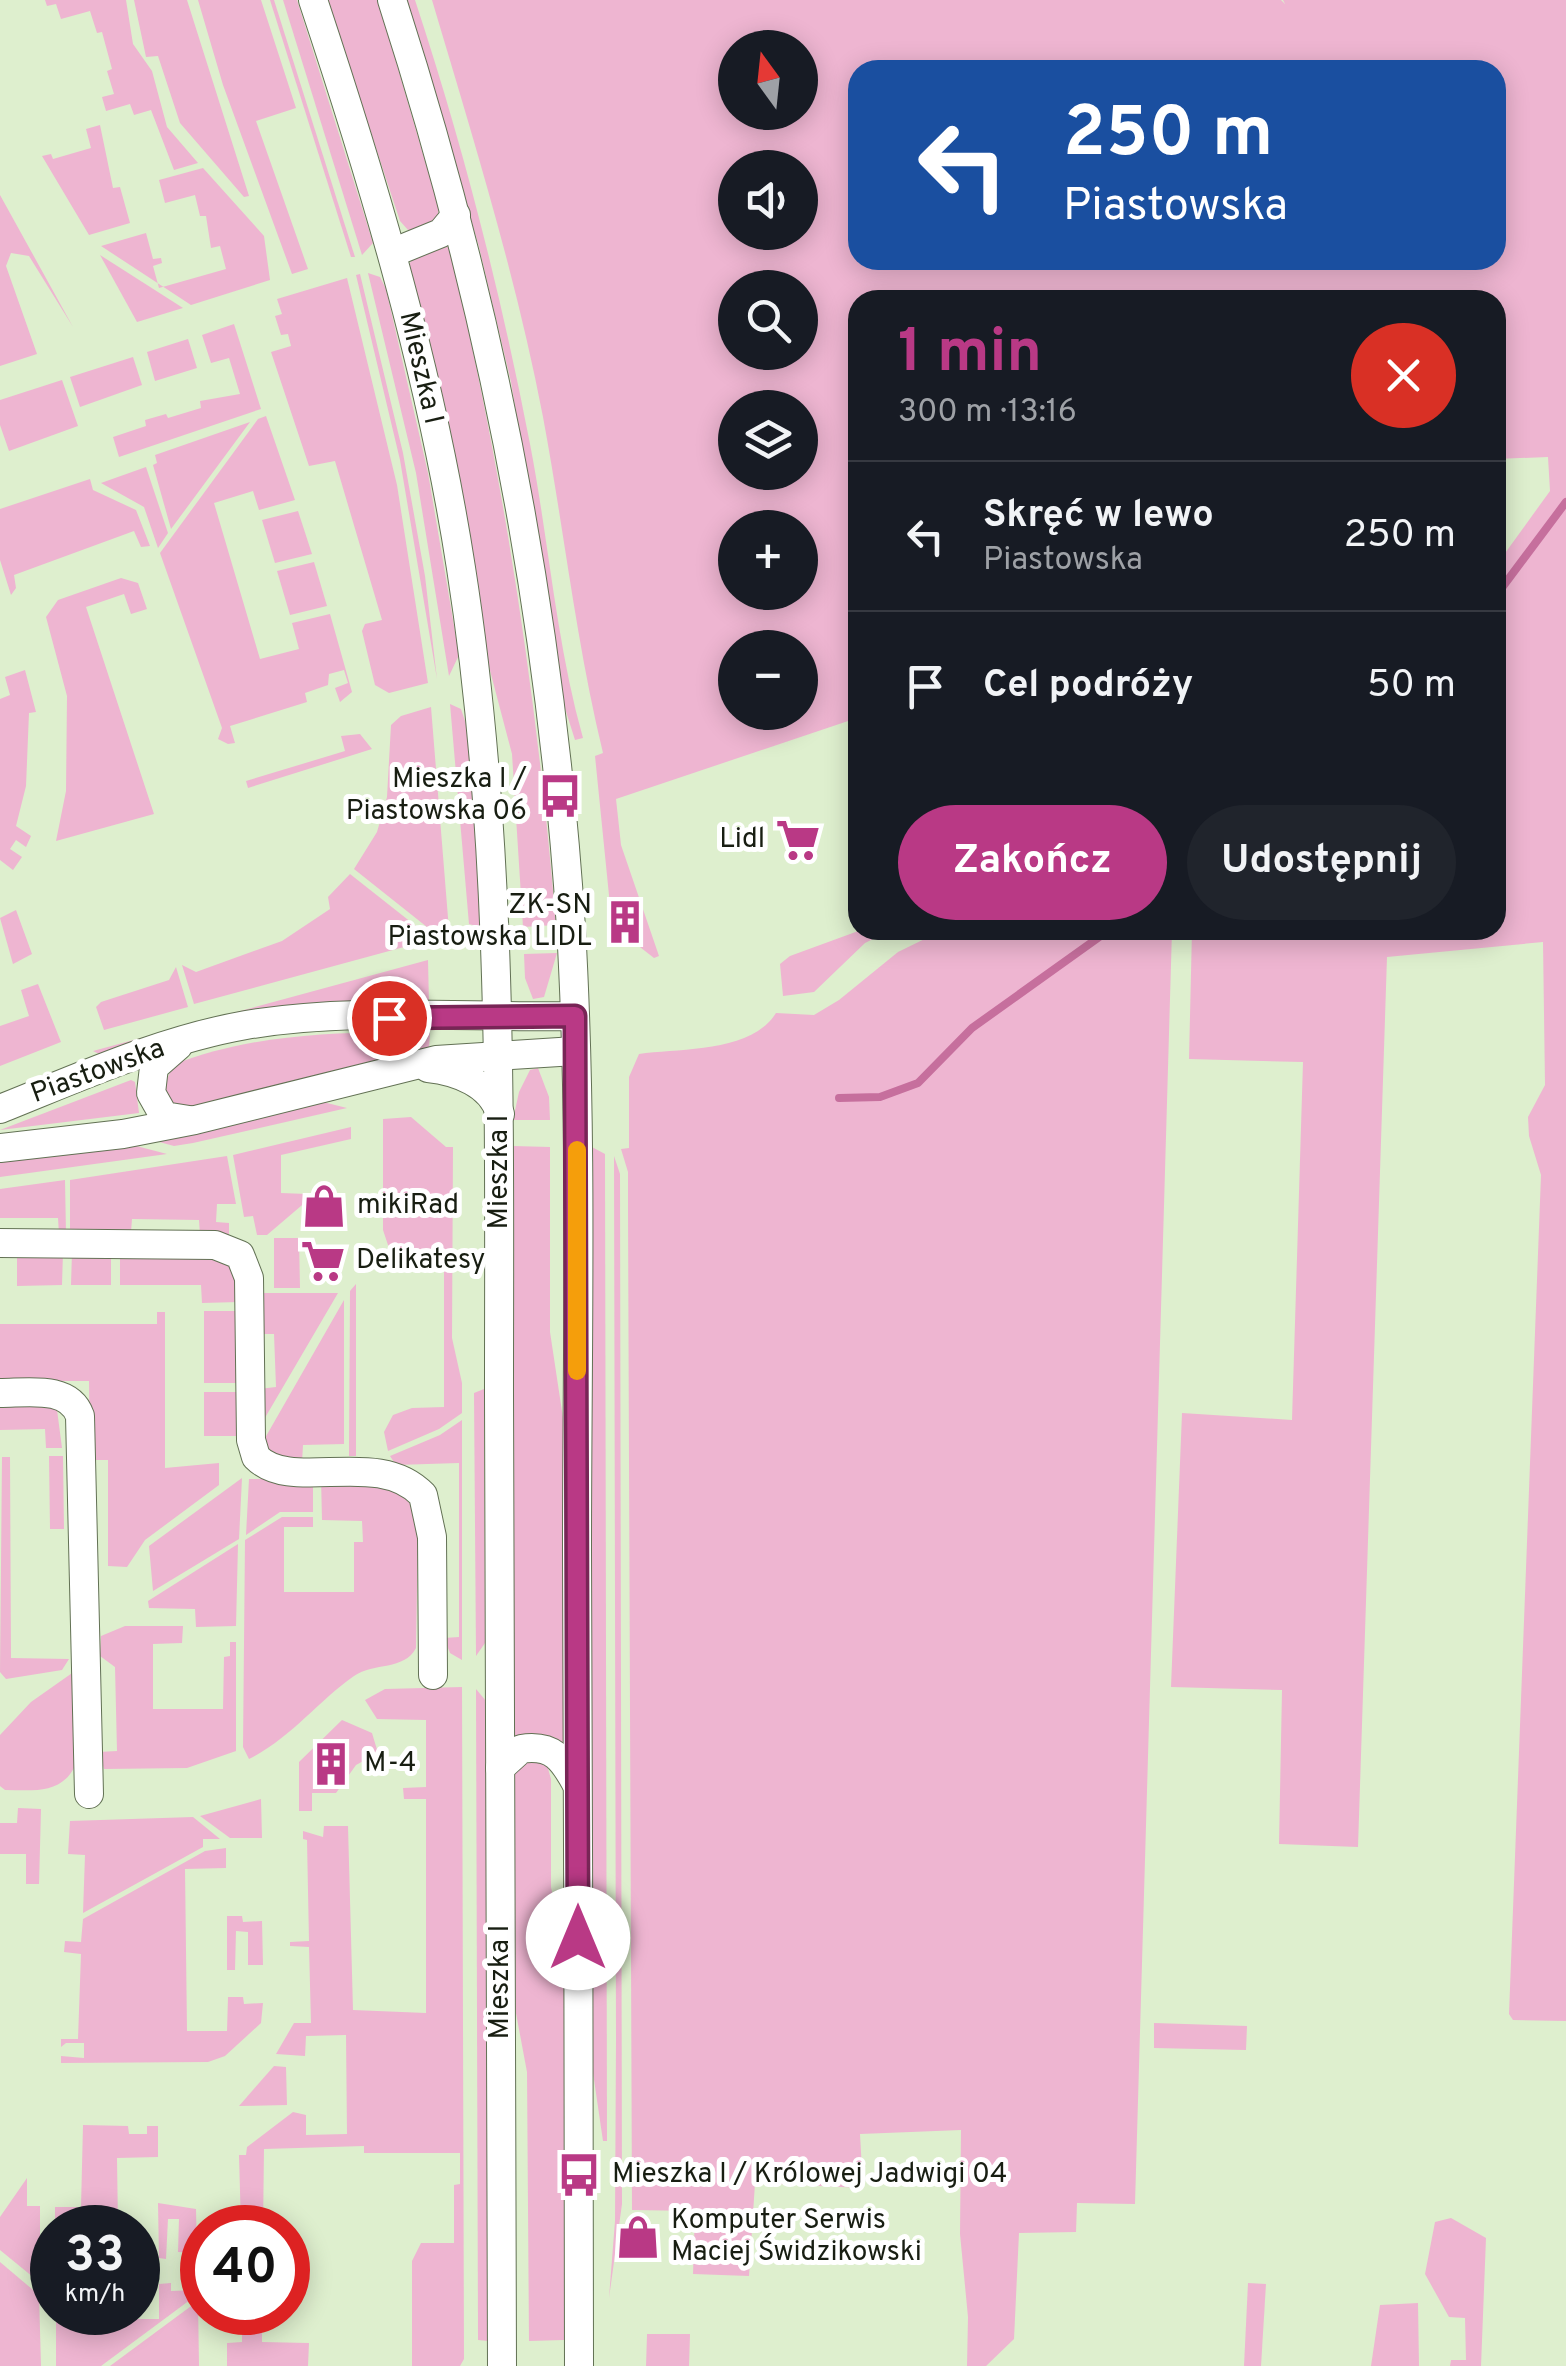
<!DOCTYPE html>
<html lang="pl">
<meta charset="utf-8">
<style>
:root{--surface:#171b24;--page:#20242c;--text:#f1f3f6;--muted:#9ea1a6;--line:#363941;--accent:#b93985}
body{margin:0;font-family:Overpass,sans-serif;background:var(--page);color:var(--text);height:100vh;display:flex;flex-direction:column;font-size:38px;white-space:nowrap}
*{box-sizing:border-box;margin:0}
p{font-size:32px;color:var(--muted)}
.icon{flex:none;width:55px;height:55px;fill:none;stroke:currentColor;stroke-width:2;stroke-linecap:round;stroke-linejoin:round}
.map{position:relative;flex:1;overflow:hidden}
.details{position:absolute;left:848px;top:290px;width:658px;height:650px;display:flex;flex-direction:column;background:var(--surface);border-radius:30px;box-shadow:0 5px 25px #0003}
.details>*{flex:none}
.top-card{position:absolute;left:848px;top:60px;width:658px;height:210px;border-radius:30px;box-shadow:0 5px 25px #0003;background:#1a4fa0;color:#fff;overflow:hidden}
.needle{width:65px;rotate:345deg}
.fabs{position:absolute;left:718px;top:30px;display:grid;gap:20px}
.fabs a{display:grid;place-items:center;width:100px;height:100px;border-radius:50%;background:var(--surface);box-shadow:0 5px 25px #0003;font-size:50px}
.speed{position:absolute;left:30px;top:2205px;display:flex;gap:20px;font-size:50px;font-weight:700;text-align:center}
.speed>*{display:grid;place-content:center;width:130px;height:130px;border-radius:50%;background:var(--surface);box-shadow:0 5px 25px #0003;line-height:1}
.speed small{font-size:25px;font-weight:400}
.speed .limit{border:15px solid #d22;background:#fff;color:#111}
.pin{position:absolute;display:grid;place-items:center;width:85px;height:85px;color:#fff;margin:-42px;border:5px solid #fff;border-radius:50%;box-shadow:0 2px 10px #0007}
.me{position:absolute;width:110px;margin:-55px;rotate:0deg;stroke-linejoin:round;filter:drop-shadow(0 0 8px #0008)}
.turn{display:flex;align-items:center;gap:35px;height:210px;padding:0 50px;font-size:45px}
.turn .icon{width:130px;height:130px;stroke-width:2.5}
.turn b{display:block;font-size:70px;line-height:85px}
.round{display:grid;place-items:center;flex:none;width:105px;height:105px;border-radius:52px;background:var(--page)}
.overview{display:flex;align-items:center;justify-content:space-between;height:170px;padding:0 50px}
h1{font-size:60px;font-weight:700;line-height:75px;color:var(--accent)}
.button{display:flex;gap:20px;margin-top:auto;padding:20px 50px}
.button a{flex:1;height:115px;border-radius:60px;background:var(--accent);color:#fff;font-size:40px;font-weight:700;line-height:115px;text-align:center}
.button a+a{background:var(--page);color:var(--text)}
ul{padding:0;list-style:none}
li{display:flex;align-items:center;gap:30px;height:150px;padding:0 50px;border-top:2px solid var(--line)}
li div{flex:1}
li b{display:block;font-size:38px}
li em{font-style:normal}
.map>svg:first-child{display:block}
.green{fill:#eeb5d1;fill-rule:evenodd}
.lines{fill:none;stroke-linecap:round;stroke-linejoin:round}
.stream{stroke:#c66f9d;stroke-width:8}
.minor-casing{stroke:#627154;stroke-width:30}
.minor{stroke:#fff;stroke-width:28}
.route-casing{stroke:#782556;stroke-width:25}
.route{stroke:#b93985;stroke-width:18}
.slow{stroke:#f59e0b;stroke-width:18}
.labels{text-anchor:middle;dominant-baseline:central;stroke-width:10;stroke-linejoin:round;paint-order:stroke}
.street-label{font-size:28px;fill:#181e12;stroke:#fff}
.poi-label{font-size:28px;fill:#181e12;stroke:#fff;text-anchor:start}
</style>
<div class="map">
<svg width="1566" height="2366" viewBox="0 0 1566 2366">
<rect width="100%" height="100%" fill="#deefce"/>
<g class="green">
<path d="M45 0H126L133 44 152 71 167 127 198 163 174 170 151 110 134 115 130 104 106 111 102 97 114 94 107 71 112 69 102 32 97 33 90 11 61 19 56 4 47 6Z"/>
<path d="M134 0H187L249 196 244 197 180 123 158 56 146 57Z"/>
<path d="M198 0H261L296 108 256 121 308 269 292 274 223 85Z"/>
<path d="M270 0H274L355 257H351Z"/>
<path d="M283 0H297L373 243 362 255Z"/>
<path d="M327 0H378L439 209 437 219 419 231H409L400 221Z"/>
<path d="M407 0H415C463 145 501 294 530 444 549 542 556 642 583 738L575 740 563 702 511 382 479 247Z"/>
<path d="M432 0H1281L1285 4 1283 0H1566V2021L1513 2020 1509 2014 1541 1175 1529 1136 1528 1117 1545 1085 1543 942 1387 957 1358 1847 1279 1844 1282 1690 1171 1687 1182 1413 1292 1420 1303 1062 1189 1059 1192 930H1495V567L1550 491 1548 457 1495 459V300H858L857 718 616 799 621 845 659 956 654 958 622 933 619 925H612L595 756 603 753C576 642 564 529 543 417 516 276 473 138 432 0ZM735 48H800V112H735ZM1495 70V260H858V70ZM735 168H800V232H735ZM735 288H800V352H735ZM735 408H800V472H735ZM735 528H800V592H735ZM735 648H800V712H735Z"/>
<path d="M100 125 113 188 120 187 130 223 89 235 42 156 51 154 53 159 91 148 86 129Z"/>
<path d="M203 168 264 236 270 280 191 305 101 246 146 233 153 259 161 258 162 263 153 266 159 288 226 269 220 246 211 248 206 216H200L195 195 165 203 159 180Z"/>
<path d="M0 195 73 327 29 256 11 253 6 266 37 354 0 366Z"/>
<path d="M449 246C503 470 537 695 556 925L523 927 512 754 487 659 459 479 409 265 412 259Z"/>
<path d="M100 255 183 308 137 322Z"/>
<path d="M368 273 380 277 386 289 428 473 459 655 449 676 416 473Z"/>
<path d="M360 274 403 453 425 576 437 679 400 460 356 275Z"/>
<path d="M347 278 397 485 428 683 389 693 375 685 362 631 365 624 382 620 335 461 309 466 271 352 291 346 288 334 281 335 275 316 282 314 277 299Z"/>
<path d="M234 324 261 409 119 457 113 437 146 426 145 420 166 414 168 418 201 408 200 401 240 394 229 358 211 363 202 335Z"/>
<path d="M188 339 197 368 155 381 147 352Z"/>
<path d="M133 357 142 385 80 407 70 377Z"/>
<path d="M62 380 78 426 9 451 0 425V400Z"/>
<path d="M266 416 295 500 259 510 253 491 214 503 260 659 299 649 292 623 330 614 352 692 340 702 335 688 348 683 344 670 329 674 328 685 305 693 307 702 230 726 235 743 228 744 218 739 222 728 160 553 258 419Z"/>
<path d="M250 422 171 529 153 465 157 463 155 455Z"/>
<path d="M146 467 168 533 158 548 144 507 101 483Z"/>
<path d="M90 479 93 490 136 510 150 546 141 547 134 531 14 575 16 588 11 595 0 560V509Z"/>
<path d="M298 511 312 554 275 563 262 520Z"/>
<path d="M314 562 327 606 290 615 277 571Z"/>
<path d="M121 578 138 583 147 609 131 614 124 594 86 607 154 814 56 841 66 791 67 696 46 617 58 600Z"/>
<path d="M25 670 36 712 29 713 26 786 16 826 31 836 26 847 16 840 10 849 22 857 13 870 0 860V699L10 695 5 677Z"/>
<path d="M450 704 461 709 468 730 483 928 469 924Z"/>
<path d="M431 707 449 930 432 931 354 869 377 832 387 797 391 725 401 716Z"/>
<path d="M360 734 372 749 248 788 246 781 345 751 341 736Z"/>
<path d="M350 874 426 934V941L194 1004 182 965 196 972 282 941 330 909 328 897Z"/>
<path d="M16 910 32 954 13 964 0 918Z"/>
<path d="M861 930H891L865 943 814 992 783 996 780 964 790 956Z"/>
<path d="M943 930H1172L1135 2204 1077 2203 1076 2232 1019 2233 1014 2339 986 2366H967L968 2317 960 2234 961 2130 860 2134 863 2188 755 2183 749 2276 693 2274 695 2211 632 2210 628 1209V1172L621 1149 629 1148V1077L639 1054C681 1048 751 1053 776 1013L814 1015 839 1000 898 952Z"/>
<path d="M557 953 544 997 533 999 525 978 524 954Z"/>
<path d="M428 960 429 1004 101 1055 93 1051Z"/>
<path d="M176 967 188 1007 104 1030 96 1007 101 1002 169 980Z"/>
<path d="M38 984 61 1042 0 1066V1026L29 1016 21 990Z"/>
<path d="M430 1033 429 1048 188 1107 172 1103 164 1087 173 1065C253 1033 345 1031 430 1033Z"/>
<path d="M538 1068 549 1097 550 1120H513L519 1092 530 1070Z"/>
<path d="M131 1080 135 1082 139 1113 0 1130Z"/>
<path d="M323 1102 347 1108 193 1143 174 1146 152 1140Z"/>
<path d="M411 1117 446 1147H453L452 1338 462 1383V1413L439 1429 388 1451 384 1432 393 1415 412 1408 444 1407V1264L394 1263 383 1230V1119Z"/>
<path d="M351 1127V1139L281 1155V1193L307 1194 308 1200 267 1235H257L253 1216 244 1217 233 1155Z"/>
<path d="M125 1143 167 1154 0 1177V1159Z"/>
<path d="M513 1146 550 1147V1332L563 1418V1746L514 1743Z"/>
<path d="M590 1146 605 1154 607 2141H603L592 2066Z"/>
<path d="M227 1156 236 1204H217L216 1222 229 1223V1235H200L199 1220 132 1219 131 1232 70 1233V1180Z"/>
<path d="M614 1156 620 1174 622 2204 609 2298 615 2221 616 2039Z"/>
<path d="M65 1180 66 1234H59L58 1218H0V1189Z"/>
<path d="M274 1238H299L300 1288H274Z"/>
<path d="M197 1251 234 1267 239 1302 202 1303 201 1285H120V1252Z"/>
<path d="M17 1252H63L62 1285 17 1286Z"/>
<path d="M72 1252H111V1285H71Z"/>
<path d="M356 1284V1456H349L350 1291Z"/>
<path d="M257 1293H338L259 1428V1389L276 1387 274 1334H258Z"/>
<path d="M344 1300V1444L303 1445 302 1462H283L261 1445Z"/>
<path d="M204 1311H239L241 1383H204Z"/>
<path d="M157 1312H165V1468L219 1463V1485L145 1540 127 1567 108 1566V1460H90L89 1381H0V1324H157Z"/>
<path d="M484 1389 485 1643 476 1656 474 1393Z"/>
<path d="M204 1392H241L242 1436H204Z"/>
<path d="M0 1401 56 1402 62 1448H46L45 1429 0 1430Z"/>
<path d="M462 1420V1660L450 1653 444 1638 459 1637V1463L396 1465 390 1456 440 1435Z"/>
<path d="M49 1456H63L64 1529H50Z"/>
<path d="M2 1457H10L11 1658 69 1659 62 1670 6 1679 0 1672Z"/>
<path d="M242 1478 239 1539 153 1591 149 1546Z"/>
<path d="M313 1478V1512H280L246 1535 249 1479Z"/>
<path d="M321 1478 399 1491 413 1507 418 1525 416 1648C404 1671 374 1662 354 1676 317 1702 291 1738 249 1759L243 1747 245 1540 282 1517H313V1527H284V1592H354V1542H363L362 1521 322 1520Z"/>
<path d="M238 1544 236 1626 196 1627 195 1609 149 1608 148 1601Z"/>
<path d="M183 1626 182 1643 153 1644V1709H223L224 1657 230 1656V1642H236V1751L187 1768 104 1769 99 1752 117 1751 115 1667 100 1656 101 1636 125 1626Z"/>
<path d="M75 1671 76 1764C62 1795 34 1790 5 1790L0 1786V1735L31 1702Z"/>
<path d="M462 1687 464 2359 460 2366H412V2261L421 2243H454V2185L460 2184V2153H364V2146L264 2149 263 2228 241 2227 239 2155H246L247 2147 293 2112 306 2115V2135L347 2134 346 2035 306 2036 305 2056 276 2054 294 2023H311L309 1947 290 1946V1942L309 1941 307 1840 303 1839V1831L323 1837 324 1826H348L353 2010 426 2013V1799H404L403 1788 426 1787V1720L377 1719 365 1700 385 1689Z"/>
<path d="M476 1689 486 1701 488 2341 478 2340Z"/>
<path d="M342 1720 372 1733 378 1753 356 1765 336 1793H312V1811H299V1762Z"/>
<path d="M530 1758 547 1765 551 1779V1887L565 1957 564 2340 529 2341 527 2072 515 2008 513 1774Z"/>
<path d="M261 1799 262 1838H230L200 1816Z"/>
<path d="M18 1808 41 1809 39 1884H26V1854H0V1823H17Z"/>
<path d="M193 1817 220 1839H203V1847L83 1913 85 1855 68 1854 70 1821Z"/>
<path d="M226 1848V1868L185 1869 187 2031H227L228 1997H243L244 2004 263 2003 261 2023 225 2056 208 2062 61 2063V2056L84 2058V2043H66L61 2047V2039H78L81 1954 64 1952 65 1941 81 1942 83 1919 205 1851Z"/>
<path d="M227 1916H242L243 1922 262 1921 263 1965H248V1932L236 1931 235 1970H227Z"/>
<path d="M1154 2023 1247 2026 1246 2050 1154 2048Z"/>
<path d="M274 2066 286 2067 287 2105 239 2106Z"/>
<path d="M83 2125 128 2126 129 2134H147V2126H158V2157L117 2158 118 2227H55V2207H81Z"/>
<path d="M27 2178V2206H40V2277H33L0 2250V2217Z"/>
<path d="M158 2203 196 2209 197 2253 178 2252 179 2219H168L166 2259 159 2258Z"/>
<path d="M1451 2218 1486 2238 1481 2366H1450L1451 2360H1466L1465 2318 1449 2317 1425 2274 1435 2222Z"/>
<path d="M0 2262 39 2295 41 2366H0Z"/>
<path d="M171 2283V2291L198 2290V2294L101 2366H56V2313H119V2319H159V2284Z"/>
<path d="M1248 2283 1266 2284 1261 2366H1244Z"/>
<path d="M198 2301 199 2366H110Z"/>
<path d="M1418 2303 1419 2366H1371L1380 2305Z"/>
<path d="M242 2313H262V2342L309 2343 308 2366H227V2343L242 2342Z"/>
<path d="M647 2334H690L689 2366H646Z"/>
</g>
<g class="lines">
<g class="stream">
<path d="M1495 597 1566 502"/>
<path d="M839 1098 880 1097 918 1083 972 1028 1109 930"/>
</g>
<g class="minor-casing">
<g id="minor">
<path d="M313 0C375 186 431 374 461 568 504 842 499 1118 499 1394 500 1718 501 2042 502 2366"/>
<path d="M392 0C489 300 551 613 571 928 583 1135 577 1343 577 1551 578 1823 579 2094 579 2366"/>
<path d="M392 253 441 233 456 215"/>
<path d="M178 1046 154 1067 151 1093 164 1116 189 1120"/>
<path d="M428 1068C457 1071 492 1084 500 1114"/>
<path d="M0 1109C80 1077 161 1040 246 1025 353 1007 467 1018 575 1016"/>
<path d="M0 1148 123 1134 195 1120 436 1060 575 1051"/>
<path d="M0 1243 215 1245 240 1255 249 1278 251 1440 256 1457C292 1494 377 1447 423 1495L432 1537 433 1675"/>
<path d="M0 1393C28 1393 69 1385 80 1416L89 1794"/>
<path d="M500 1768 521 1749C553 1744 563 1759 577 1785"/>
</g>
</g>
<use href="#minor" class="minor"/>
</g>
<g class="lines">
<g class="route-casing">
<path id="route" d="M389 1018 575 1016 578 1938"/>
</g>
<use href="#route" class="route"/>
<path class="slow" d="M577 1371V1150"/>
</g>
<defs>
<g id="bus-bare" transform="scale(3.45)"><path d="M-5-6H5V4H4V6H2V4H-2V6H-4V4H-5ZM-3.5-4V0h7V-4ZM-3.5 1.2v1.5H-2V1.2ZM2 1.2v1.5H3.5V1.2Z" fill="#b93985" stroke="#fff" stroke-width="2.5" paint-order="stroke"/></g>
<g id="supermarket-bare" transform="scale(3.45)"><path d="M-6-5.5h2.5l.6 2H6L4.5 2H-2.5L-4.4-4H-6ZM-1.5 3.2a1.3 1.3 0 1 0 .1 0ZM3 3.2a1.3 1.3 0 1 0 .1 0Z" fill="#b93985" stroke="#fff" stroke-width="2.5" paint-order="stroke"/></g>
<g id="building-bare" transform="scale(3.45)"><path d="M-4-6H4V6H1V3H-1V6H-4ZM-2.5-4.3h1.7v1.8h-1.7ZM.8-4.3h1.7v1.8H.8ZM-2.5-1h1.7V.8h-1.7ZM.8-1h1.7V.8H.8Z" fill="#b93985" stroke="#fff" stroke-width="2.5" paint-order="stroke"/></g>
<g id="shop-bare" transform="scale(3.45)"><path d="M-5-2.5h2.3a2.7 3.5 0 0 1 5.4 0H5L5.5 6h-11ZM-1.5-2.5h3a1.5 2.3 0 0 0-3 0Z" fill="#b93985" stroke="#fff" stroke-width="2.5" paint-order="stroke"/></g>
</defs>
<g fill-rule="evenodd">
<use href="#bus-bare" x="560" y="796"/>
<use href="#supermarket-bare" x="798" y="840"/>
<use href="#building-bare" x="625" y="922"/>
<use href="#shop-bare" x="324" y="1206"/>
<use href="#supermarket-bare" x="323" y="1261"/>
<use href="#building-bare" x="331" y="1764"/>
<use href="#bus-bare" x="579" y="2175"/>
<use href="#shop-bare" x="638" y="2237"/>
</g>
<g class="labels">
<g class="street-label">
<text transform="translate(420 368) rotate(77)">Mieszka I</text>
<text transform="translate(98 1072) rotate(-20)">Piastowska</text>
<text transform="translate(500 1172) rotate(-90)">Mieszka I</text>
<text transform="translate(501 1982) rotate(-90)">Mieszka I</text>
</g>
<g class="poi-label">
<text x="527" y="780" text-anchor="end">Mieszka I /<tspan x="527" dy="32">Piastowska 06</tspan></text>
<text x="765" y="840" text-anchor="end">Lidl</text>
<text x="592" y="906" text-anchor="end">ZK-SN<tspan x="592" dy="32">Piastowska LIDL</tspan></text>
<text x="357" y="1206">mikiRad</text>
<text x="356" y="1261">Delikatesy</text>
<text x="364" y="1764">M-4</text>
<text x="612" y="2175">Mieszka I / Królowej Jadwigi 04</text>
<text x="671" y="2221">Komputer Serwis<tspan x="671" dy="32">Maciej Świdzikowski</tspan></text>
</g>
</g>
</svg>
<div class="fabs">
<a><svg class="needle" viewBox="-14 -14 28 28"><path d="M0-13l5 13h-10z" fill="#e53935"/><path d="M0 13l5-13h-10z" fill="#9ea1a6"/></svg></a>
<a><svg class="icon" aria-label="sound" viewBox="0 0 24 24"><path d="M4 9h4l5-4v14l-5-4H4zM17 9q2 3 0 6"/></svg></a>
<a><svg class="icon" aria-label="search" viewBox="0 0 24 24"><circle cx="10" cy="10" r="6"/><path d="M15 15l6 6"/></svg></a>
<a><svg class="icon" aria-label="layers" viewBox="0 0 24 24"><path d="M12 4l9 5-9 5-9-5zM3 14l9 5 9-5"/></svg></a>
<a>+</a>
<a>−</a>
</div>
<div class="speed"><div>33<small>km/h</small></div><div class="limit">40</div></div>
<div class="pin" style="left:389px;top:1018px;background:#d93025"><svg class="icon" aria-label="arrive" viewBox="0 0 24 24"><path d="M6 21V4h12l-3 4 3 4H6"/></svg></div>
<svg class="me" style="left:578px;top:1938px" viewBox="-20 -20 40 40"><circle r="19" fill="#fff"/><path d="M0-13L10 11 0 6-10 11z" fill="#b93985"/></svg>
<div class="top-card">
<div class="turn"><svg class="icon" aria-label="left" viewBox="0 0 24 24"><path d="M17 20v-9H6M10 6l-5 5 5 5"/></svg><div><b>250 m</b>Piastowska</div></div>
</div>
<section class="details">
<div class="overview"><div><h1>1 min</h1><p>300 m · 13:16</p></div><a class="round" style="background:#d93025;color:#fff"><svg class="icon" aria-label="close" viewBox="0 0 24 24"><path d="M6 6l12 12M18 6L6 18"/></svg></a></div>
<ul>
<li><svg class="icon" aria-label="left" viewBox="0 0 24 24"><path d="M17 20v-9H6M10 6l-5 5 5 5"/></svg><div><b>Skręć w lewo</b><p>Piastowska</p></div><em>250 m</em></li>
<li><svg class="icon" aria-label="arrive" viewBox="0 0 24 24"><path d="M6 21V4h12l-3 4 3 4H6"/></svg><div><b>Cel podróży</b></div><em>50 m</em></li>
</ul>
<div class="button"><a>Zakończ</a><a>Udostępnij</a></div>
</section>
</div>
